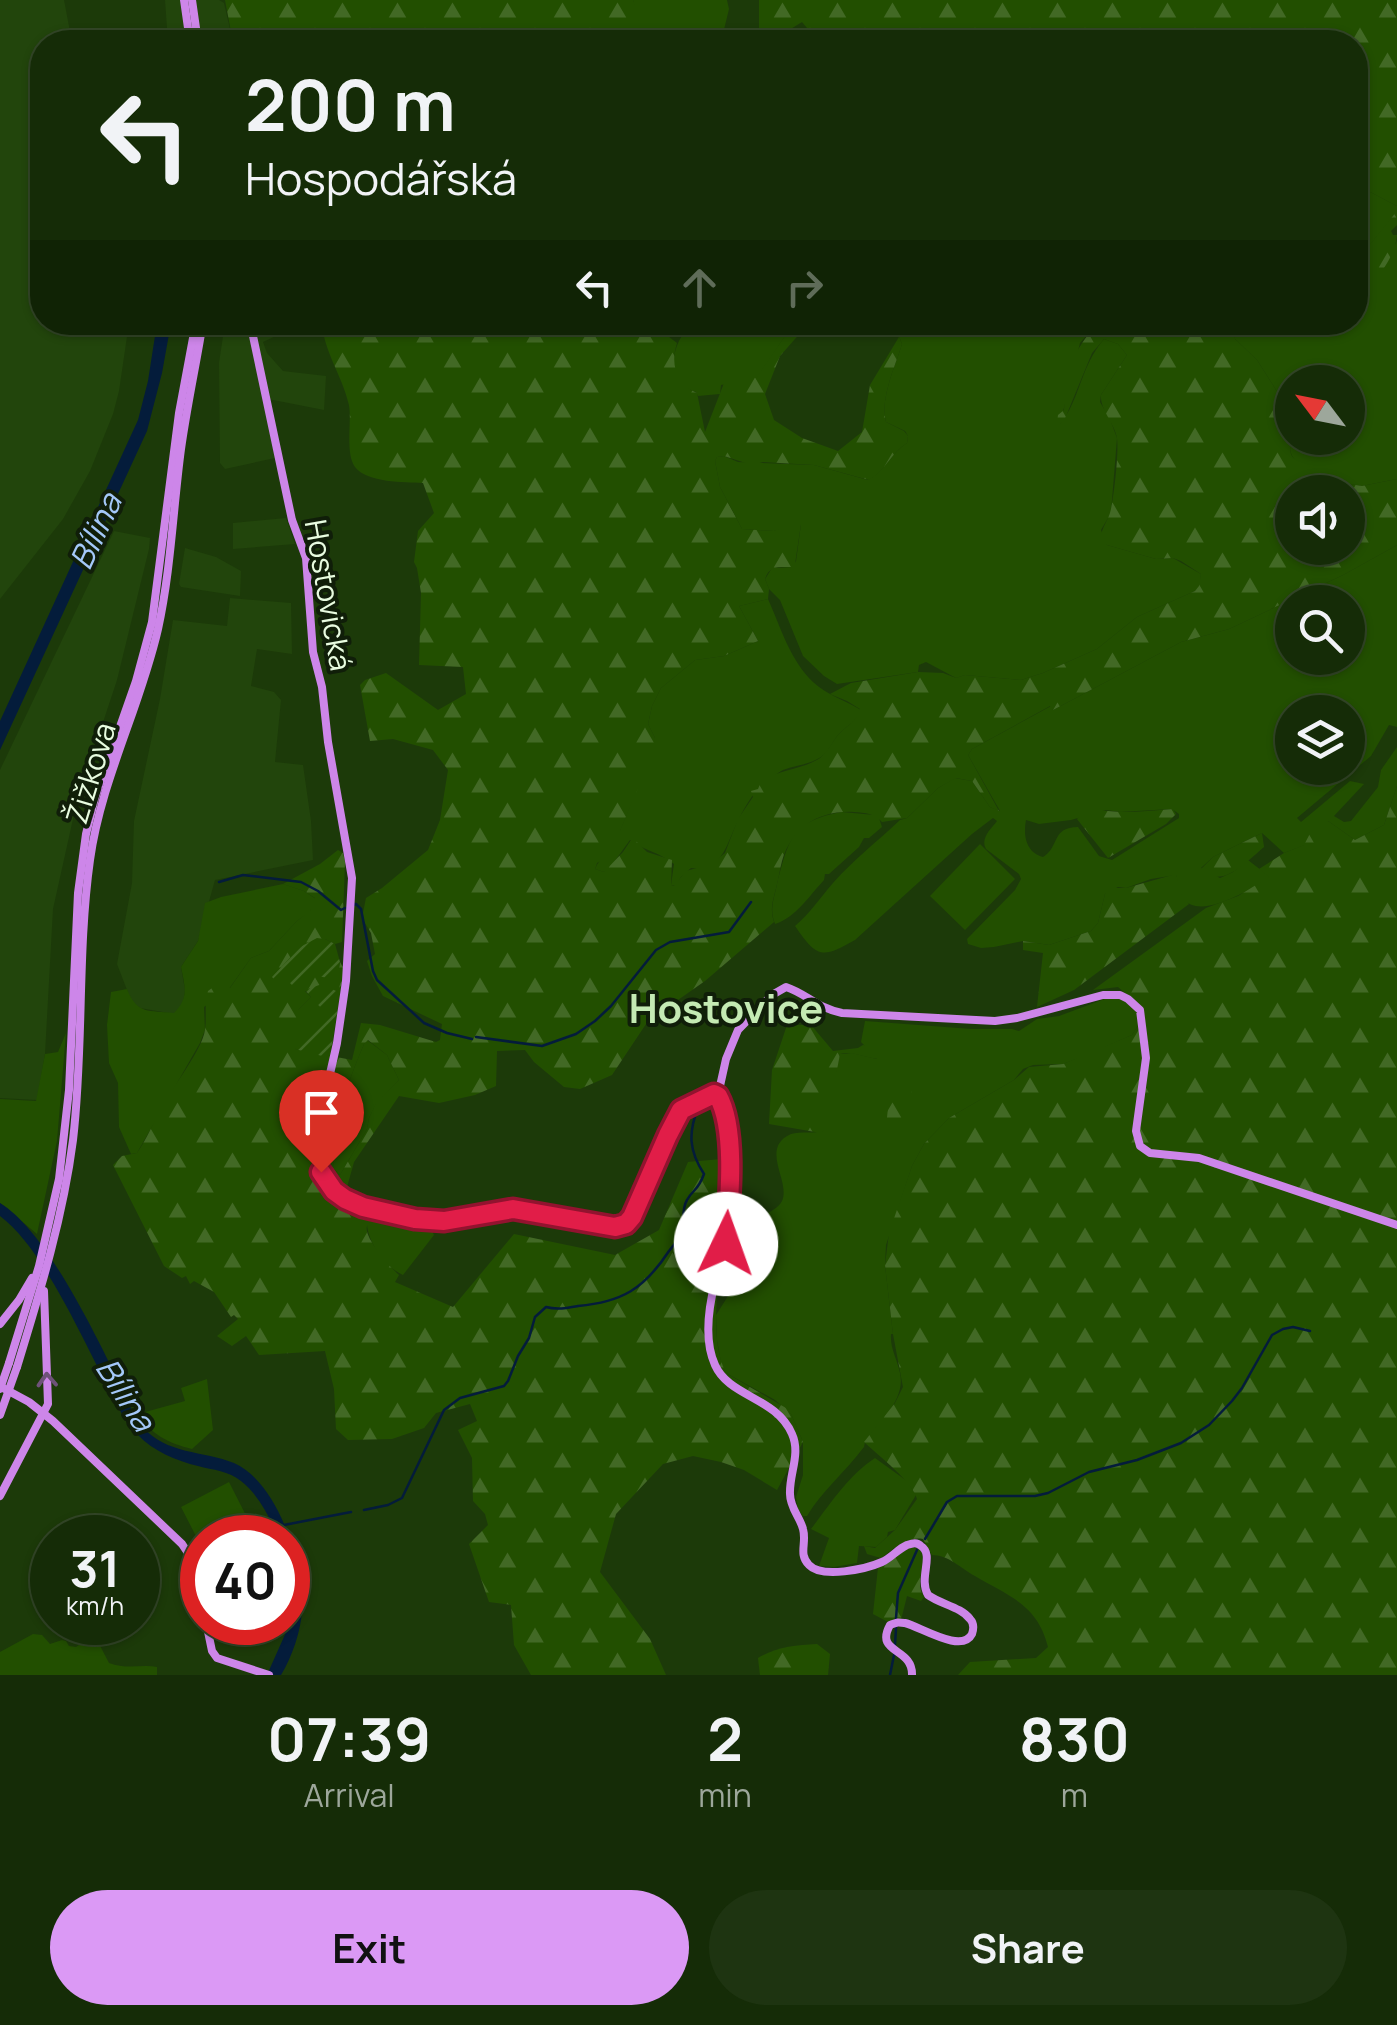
<!DOCTYPE html>
<meta charset="utf-8">
<style>
:root{--surface:#152c07;--page:#1e3411;--text:#f1f3f6;--muted:#9da79b;--line:#344828;--accent:#db99f5}
body{margin:0;font-family:Manrope,sans-serif;background:var(--page);color:var(--text);height:100vh;display:flex;flex-direction:column;font-size:38px;white-space:nowrap}
*{box-sizing:border-box;margin:0}
p{font-size:32px;color:var(--muted)}
.icon{flex:none;width:55px;height:55px;fill:none;stroke:currentColor;stroke-width:2;stroke-linecap:round;stroke-linejoin:round}
.map{position:relative;height:1675px;overflow:hidden}
.side{display:flex;flex-direction:column;background:var(--surface);flex:1}
.side>*{flex:none}
.guide{position:absolute;left:30px;top:30px;width:1338px;height:305px;border-radius:40px;box-shadow:0 2px 8px #0004,0 0 0 2px var(--line);background:#152c07;color:var(--text);overflow:hidden}
.needle{width:65px;rotate:302deg}
.buttons{position:absolute;left:1275px;top:365px;display:grid;gap:20px}
.buttons a{display:grid;place-items:center;width:90px;height:90px;border-radius:50%;background:var(--surface);box-shadow:0 2px 8px #0004,0 0 0 2px var(--line);font-size:50px}
.speed{position:absolute;left:30px;top:1515px;display:flex;gap:20px;font-size:50px;font-weight:700;text-align:center}
.speed>*{display:grid;place-content:center;width:130px;height:130px;border-radius:50%;background:var(--surface);box-shadow:0 2px 8px #0004,0 0 0 2px var(--line);line-height:1}
.speed small{font-size:25px;font-weight:400}
.speed .limit{border:15px solid #d22;background:#fff;color:#111}
.pin{position:absolute;display:grid;place-items:center;width:85px;height:85px;color:#fff;margin:-102px -42px;border-radius:50% 50% 50% 0;rotate:-45deg;box-shadow:0 0 10px #0007}
.pin .icon{rotate:45deg}
.me{position:absolute;width:110px;margin:-55px;rotate:3deg;stroke-linejoin:round;filter:drop-shadow(0 0 8px #0008)}
.turn{display:flex;align-items:center;gap:35px;height:210px;padding:0 50px;font-size:45px}
.turn .icon{width:130px;height:130px;stroke-width:2.5}
.turn b{display:block;font-size:70px;line-height:85px}
.lanes{display:flex;align-items:center;height:95px;padding:0 50px;background:#0003;justify-content:center;gap:50px;direction:ltr}
.lanes .off{opacity:.35}
.eta{display:flex;justify-content:space-evenly;align-items:center;height:170px;text-align:center}
.eta b{font-size:60px;font-weight:700;line-height:70px}
.action{display:flex;gap:20px;margin-top:auto;padding:20px 50px}
.action a{flex:1;height:115px;border-radius:60px;background:var(--accent);color:#111;font-size:40px;font-weight:700;line-height:115px;text-align:center}
.action a+a{background:var(--page);color:var(--text)}
.map>svg:first-child{display:block}
.built{fill:#22450c}
.green{fill:#224f00;fill-rule:evenodd}
.forest{fill:url(#forest-firs);fill-rule:evenodd}
.garden{fill:url(#garden-furrows)}
.water{fill:#041c3b}
.lines{fill:none;stroke-linecap:round;stroke-linejoin:round}
.stream{stroke:#041c3b;stroke-width:2.5}
.secondary{stroke:#cd86e9;stroke-width:8}
.rail-casing{stroke:#95ad88;stroke-width:6}
.rail{stroke:#101e09;stroke-width:2.5;stroke-dasharray:8;stroke-linecap:butt}
.secondary-bridge{stroke:#cd86e9;stroke-width:8}
.oneway{stroke:#6e5279}
.route-casing{stroke:#92132f;stroke-width:25}
.route{stroke:#e11d48;stroke-width:18}
.labels{text-anchor:middle;dominant-baseline:central;stroke-width:8;stroke-linejoin:round;paint-order:stroke}
.street-label{font-size:30px;fill:#e8fce0;stroke:#101e09}
.water-label{font-size:32px;font-style:italic;fill:#a4c8f9;stroke:#101e09}
.district-label{font-size:40px;font-weight:bold;fill:#c4eab3;stroke:#101e09}
</style>
<div class="map">
<svg width="1397" height="1675" viewBox="0 0 1397 1675">
<defs>
<pattern id="forest-firs" width="22" height="20" patternUnits="userSpaceOnUse" patternTransform="scale(2.5)"><rect width="22" height="20" fill="#224f00"/><path d="M5 1l3.5 6h-7zM16 11l3.5 6h-7z" fill="#426925"/></pattern>
<pattern id="garden-furrows" width="10" height="10" patternUnits="userSpaceOnUse" patternTransform="scale(2.5)"><rect width="10" height="10" fill="#224f00"/><path d="M-1 1l2-2M0 10L10 0M9 11l2-2" fill="none" stroke="#426925"/></pattern>
</defs>
<rect width="100%" height="100%" fill="#1c3a09"/>
<g class="built">
<path d="M0 0H64L72 42H42V322L129 323 119 391 113 414 90 471 63 519 0 599Z"/>
<path d="M165 0H219L224 3 233 42H168Z"/>
<path d="M225 323H282L284 332 263 342 267 353 283 371 326 376 324 410 263 398 275 458 225 469 220 463 219 363Z"/>
<path d="M286 518 295 544 233 549V523Z"/>
<path d="M114 531 150 538 149 549 117 680 77 801 53 909 45 1054 37 1100 0 1098V770Z"/>
<path d="M185 548 216 557 241 571 240 596 181 587 179 584Z"/>
<path d="M230 598 291 603 292 654 257 649 251 686 274 692 281 700 275 762 303 765 311 821 313 860 215 880 198 941 181 967 185 990 183 1005 174 1014 140 1008 132 1003 117 964 132 883 134 821 160 699 173 620 227 626Z"/>
</g>
<g class="green">
<path d="M633 0H727L729 9 721 42H639V24Z"/>
<path d="M1355 184 1397 206V212L1355 263Z"/>
<path d="M1397 239V479L1362 486 1349 484 1296 461C1288 452 1290 447 1292 436L1348 438V382H1292V406L1276 390 1257 360 1235 339 1234 328 1231 323 1355 322V284L1368 283 1396 243Z"/>
<path d="M693 323H794L756 379 721 385 720 394 698 396 696 392C663 381 671 341 693 323Z"/>
<path d="M900 323H1098L1080 343 1060 424C1080 400 1080 367 1104 339L1118 344 1127 355 1101 395 1100 402 1110 419 1117 438 1111 513 1101 530 1107 545 1156 559 1173 558 1201 574 1200 586 1195 591 1137 617 1097 649 1043 673 1021 680 965 675 956 678 926 662 919 665 918 672 837 684 824 676 803 656 780 600 769 589 765 579 772 568 792 567 796 561 801 524 774 531 742 529 720 487 715 461 717 457 724 456 738 462 814 465 868 480C885 471 892 452 907 443L908 436 905 431 886 422C880 398 895 367 902 344L899 337Z"/>
<path d="M1397 545V727L1389 725 1371 756 1297 818 1301 822 1350 781 1364 784 1334 816 1344 822 1351 821 1378 787 1381 770 1397 747V786L1384 825 1355 840 1328 821 1305 845 1284 853 1262 833 1213 857 1201 868 1220 878 1233 872 1248 860 1270 877C1253 888 1199 922 1183 898 1179 892 1178 882 1176 875L1151 879 1126 888 1118 887 1105 894 1098 923 1091 931 1049 945 1023 941 994 947 981 948 968 944 967 939 1015 890 1021 879 1019 874 986 849C980 838 991 829 997 821L993 818 972 834 855 940C822 959 817 958 795 926 810 913 820 898 833 883 853 860 878 841 900 820L907 818 938 788 955 778 972 781 990 807 1000 811 968 755 972 749 1051 706 1053 710 1181 642 1229 629 1343 575ZM1292 602H1348V658H1292ZM1292 712H1348V768H1292ZM1172 809 1179 814V818L1112 860 1099 856 1078 827C1051 827 1060 847 1043 857 1026 853 1023 835 1026 820L1039 824 1071 820 1106 810 1120 812Z"/>
<path d="M768 599C781 628 790 660 813 682 827 695 845 700 861 710 856 722 849 724 840 733 833 740 829 752 821 757 809 765 795 765 783 770 776 774 763 783 758 789 750 798 742 812 737 823 726 845 723 871 691 868L681 877 676 886 671 885 674 864C659 852 647 852 630 840L609 869 604 872 595 869C599 858 611 850 617 837 632 805 642 771 655 738L648 724 652 706 661 688 695 660 724 656 758 641 739 606Z"/>
<path d="M842 812 875 815 879 818 882 827 869 838H864L859 847 829 874H825L824 880C810 895 795 918 775 924 769 909 774 899 777 884 789 839 791 821 842 812Z"/>
<path d="M980 844 1015 879 965 930 930 896Z"/>
<path d="M283 884 304 891 316 899 310 912 297 921 269 951 251 958 229 989 204 1007 205 1030 200 1043 137 1153 131 1154 119 1127 118 1083 109 1063 107 1025 111 992 127 989C137 1015 149 1010 174 1013 189 998 185 987 181 967L198 941 205 903 221 897Z"/>
<path d="M1110 997 1128 999 1136 1007 1139 1024 1132 1035 1087 1055 1063 1064 1033 1065 1023 1069 1014 1080 949 1118 924 1144 912 1166 886 1245 885 1265 893 1334H891C890 1349 897 1358 900 1373 906 1400 879 1422 865 1442L864 1447C846 1471 822 1491 807 1516H803L798 1509 796 1497 803 1475V1442L791 1414 775 1400 726 1373 721 1363 717 1340 716 1315 756 1252 752 1247C755 1238 757 1224 763 1217 769 1211 778 1209 782 1201 791 1181 759 1148 791 1134 800 1131 814 1134 823 1131L840 1054 852 1053 877 1059 878 1048H867L861 1042 865 1021 972 1029H1012L1019 1031 1037 1019 1059 1016Z"/>
<path d="M66 1033 57 1141 37 1234 0 1203V1099L36 1101 45 1054 58 1052Z"/>
<path d="M367 1040 387 1055 399 1080 376 1104 369 1118 367 1129 340 1175 334 1169C332 1125 347 1084 364 1044Z"/>
<path d="M378 1215 414 1223 437 1225 432 1231 434 1235 403 1275C386 1268 368 1243 367 1224Z"/>
<path d="M207 1379 213 1430 192 1449C168 1443 152 1435 138 1414L185 1401 181 1388Z"/>
<path d="M875 1458 907 1481 916 1495 895 1530 888 1532 887 1537 876 1547 859 1546 857 1563 834 1567 819 1566 829 1538 811 1529C830 1504 849 1475 875 1458Z"/>
<path d="M229 1482 257 1537 202 1538V1548L181 1507Z"/>
<path d="M33 1634 42 1635 50 1644 62 1640 66 1641 69 1646 76 1647 92 1636H95L109 1663C127 1670 142 1664 157 1667V1675H0V1652Z"/>
</g>
<g class="forest">
<path d="M225 0H633C639 14 641 28 639 42H233Z"/>
<path d="M759 0H1397V206L1355 184V42H819L802 22 771 41 759 28Z"/>
<path d="M1397 211V225L1391 231 1393 235H1397C1396 249 1385 272 1372 280 1366 284 1361 284 1355 284V263Z"/>
<path d="M322 323H651L656 332 660 334 661 331 677 343C670 364 676 384 697 393L705 432 726 378 735 374 756 378 794 323H809L780 356 765 394 774 420 802 438 838 451 862 432 870 385 899 337 902 344C895 367 880 398 886 422L904 431 908 436 907 443C892 452 885 471 869 480L814 465 763 462 752 465 724 456 717 457 715 461 720 487 742 529 774 531 798 521 801 524 795 564 793 567C780 567 769 565 765 579L769 589 768 599 739 606 758 641 724 656 695 660 661 688 652 706 648 724 655 738 654 750 620 831 627 838 622 847 597 863 595 869 604 872 623 852 631 840 634 839 647 852 672 860 671 885 674 886 686 871 711 864 725 853 738 819 753 797 751 791 758 789 761 782C779 769 802 770 820 758 828 752 833 740 840 733 849 724 856 722 860 709L847 701 830 694 851 683 918 672 943 673 956 678 965 675 1021 680 1043 673 1097 649 1137 617 1195 591 1199 586 1201 574 1181 561 1173 558 1156 559 1107 545 1101 539C1101 527 1109 520 1111 509 1114 495 1119 453 1117 438 1114 422 1100 410 1101 395L1127 355 1118 344 1104 339 1092 353 1064 421 1060 424 1057 423 1058 415 1064 410C1067 370 1071 353 1098 323H1231L1234 328 1235 339 1257 360 1276 390 1292 406C1292 413 1289 451 1291 454 1292 457 1294 458 1296 460L1349 484 1362 486 1397 479V545L1343 575 1229 629 1181 642 1053 710 1050 706 972 749 968 755 999 811 990 807 972 781 956 778 938 788 907 818 882 822C874 813 866 813 854 812 819 810 792 827 782 861 780 868 779 876 777 884 774 898 769 908 774 922L705 981 648 1021 612 1075 580 1089 564 1087 534 1062 525 1050 497 1051 496 1086 475 1095 439 1103 399 1096 354 1162 345 1194 372 1219C371 1222 368 1223 367 1226 363 1237 391 1268 399 1275L395 1282 453 1307 514 1234 615 1255 659 1230 688 1162 722 1159 716 1315C716 1335 717 1355 726 1373L786 1408 791 1414 803 1442 777 1490 744 1470 721 1462 693 1456 663 1464 616 1514 600 1572 650 1639 666 1675H531L514 1645 511 1605 489 1602 469 1544 488 1525 485 1514 473 1501 472 1458 458 1430 477 1421 470 1404 436 1413 424 1428 392 1439 348 1440 336 1429 334 1389 325 1351 259 1355 246 1336 232 1346 217 1336 238 1319 234 1315 231 1317 214 1292 194 1281 190 1284 186 1276 182 1278 164 1266 113 1165 122 1156 137 1153C148 1137 154 1121 163 1105 174 1085 202 1050 205 1030 207 1016 204 1005 208 991L216 985 230 988 251 958 269 951 297 921 310 911 315 898 304 891 283 884 320 864 338 850 343 853 345 862 342 942 335 944 325 939 289 981 339 968 340 962 344 969 339 992 305 991 311 997 298 1010 317 1003 327 1012 295 1049 352 1060 361 1023 380 1025 436 1042 440 1040 442 1024 383 996 372 976 367 961 375 954 371 933 362 918 366 898 382 888 428 850 440 820 448 770 433 750 393 739 370 741 360 685 365 680 386 673 438 710 466 694 463 667 419 665 421 593 417 568 414 562 418 531 434 513 423 483C405 482 367 483 355 467 345 453 352 422 349 405 342 375 324 352 322 323ZM1292 492H1348V548H1292ZM368 1040 387 1055 399 1080 376 1103 369 1118 367 1129 340 1175 334 1169C332 1125 347 1084 364 1044Z"/>
<path d="M1397 786V1675H958L970 1662 1036 1658 1048 1647C1038 1605 1009 1596 975 1576 960 1568 949 1555 932 1555L923 1539C906 1536 894 1549 881 1558L867 1554 864 1546 875 1548 895 1530 917 1499C913 1482 879 1456 864 1442L895 1403 903 1387 893 1334 885 1265 889 1233 912 1166 924 1144 949 1118 1014 1080 1029 1067 1063 1064 1132 1035 1139 1024 1136 1002 1118 987 1093 990 1206 908 1238 896 1269 877 1259 869 1284 853 1304 845 1315 824 1328 821 1355 840 1384 825Z"/>
<path d="M1173 809 1176 814 1166 824 1108 858 1077 819C1090 806 1106 812 1123 812 1140 812 1156 810 1173 809Z"/>
<path d="M1262 833 1264 847C1247 861 1221 891 1201 869L1213 857Z"/>
<path d="M1176 874 1182 895 1189 904 1074 990 1037 1007 1043 953 1023 950V941L1049 945 1091 931 1098 923 1105 894 1111 888H1126Z"/>
<path d="M787 1025H811L833 1051 858 1048 863 1045 878 1048 885 1053 883 1059C868 1060 854 1050 840 1054L826 1128 821 1133 769 1124 772 1070Z"/>
<path d="M905 1075 912 1081V1089L902 1138 901 1141 888 1140 885 1137 889 1098 897 1092 898 1078Z"/>
<path d="M910 1547 921 1550C927 1567 914 1581 924 1597L921 1601 907 1596 901 1620 894 1619 888 1622 873 1614 878 1568Z"/>
<path d="M817 1644 830 1654 828 1675H760L758 1658C776 1647 796 1645 817 1644Z"/>
</g>
<g class="garden">
<path d="M317 938 325 939 335 944 340 962 339 968 326 978C311 973 306 978 294 987L289 982 282 988 272 977 300 947Z"/>
<path d="M344 969 330 1058 295 1049 303 1026 326 1012 317 1004 295 1013 311 997 305 990 322 984 338 992Z"/>
</g>
<g class="water">
<path d="M157 323H171L162 373 147 431 0 750V721L138 420 148 381Z"/>
<path d="M0 1203C43 1229 88 1320 111 1366 122 1386 129 1410 143 1427 165 1454 204 1451 234 1463 278 1482 304 1565 302 1610 301 1631 292 1657 281 1675H267L287 1630 291 1609 288 1538 279 1537C269 1517 259 1495 241 1481 229 1471 213 1470 198 1466 177 1461 153 1451 138 1435 123 1420 115 1401 106 1383 81 1336 42 1247 0 1216Z"/>
</g>
<g class="lines">
<g class="stream">
<path d="M219 882 243 875 301 882 318 891 341 910 345 908"/>
<path d="M353 905 356 904 361 909 373 971 377 980 424 1023 447 1033 472 1039"/>
<path d="M476 1037 542 1046 576 1034 595 1021 611 1006 656 950 670 942 729 932 751 902"/>
<path d="M364 1510 388 1505 402 1498 444 1410 460 1398 504 1386 508 1381 518 1356 529 1338 535 1317 546 1307C557 1310 567 1308 578 1306 622 1302 644 1289 669 1251 673 1246 680 1238 682 1231 685 1221 681 1210 687 1200 693 1189 698 1191 704 1174 689 1151 688 1133 698 1108"/>
<path d="M284 1525 351 1512"/>
<path d="M925 1539 947 1502 957 1496H1035L1048 1493 1089 1472 1137 1460 1181 1443 1209 1425 1232 1401 1242 1388 1272 1335 1283 1329 1293 1327 1310 1331"/>
<path d="M896 1618 898 1593 917 1550"/>
<path d="M895 1645 896 1628"/>
<path d="M890 1675 894 1655"/>
</g>
<g class="secondary">
<path d="M184 0 190 42"/>
<path d="M192 0 198 42"/>
<path d="M250 322 292 520 306 558 313 652 322 687 328 742 352 878 346 981 337 1043 319 1122 318 1151 321 1172 334 1191 345 1199 363 1207 415 1219 444 1221 513 1209 615 1227 625 1223 632 1217C642 1194 666 1124 682 1110 691 1102 707 1095 718 1095"/>
<path d="M718 1095 726 1059 738 1030 772 995 786 987C807 994 817 1008 842 1013L995 1021 1017 1018 1103 995H1120L1128 999 1140 1010 1146 1058 1136 1131 1140 1146 1150 1153 1199 1158 1397 1225"/>
<path d="M718 1095C735 1125 731 1211 726 1246 724 1258 718 1270 715 1282 709 1306 704 1341 715 1365 729 1397 776 1397 792 1434 801 1454 789 1474 790 1494 790 1508 800 1517 803 1529 807 1543 798 1554 809 1565 822 1579 866 1569 882 1562 891 1558 898 1549 907 1545 913 1543 917 1542 921 1546 935 1555 918 1578 928 1595 940 1604 961 1607 970 1619 974 1623 974 1628 972 1634 962 1654 921 1627 905 1623 897 1622 898 1622 890 1625 874 1654 913 1647 912 1675"/>
<path d="M0 1324 19 1300 32 1278"/>
<path d="M9 1363 39 1266 59 1179 69 1090 78 893 86 834 95 798 136 681 152 622 179 413 196 322"/>
<path d="M17 1367C40 1292 63 1218 73 1140 84 1047 77 953 90 860 101 780 140 708 158 629 171 570 173 509 181 449 187 406 196 365 203 322"/>
<path d="M3 1388 29 1402 53 1421 182 1544 192 1559 202 1607"/>
<path d="M0 1496 48 1404 44 1291"/>
<path d="M206 1622 212 1651 217 1658 269 1675"/>
</g>
<g class="rail-casing">
<path id="rail" d="M66 36 67 42"/>
</g>
<use href="#rail" class="rail"/>
<g class="secondary-bridge">
<path d="M0 1389 9 1363"/>
<path d="M0 1415 17 1367"/>
</g>
</g>
<defs><path id="oneway-chevron" d="M-2-3.5L2.5 0L-2 3.5" fill="none" stroke-width="1.6" stroke-linecap="round" stroke-linejoin="round" transform="scale(2.5)"/></defs>
<use class="oneway" href="#oneway-chevron" transform="translate(47 1380) rotate(-93)"/>
<g class="lines">
<g class="route-casing">
<path id="route" d="M321 1172 334 1191 345 1199 363 1207 415 1219 444 1221 513 1209 615 1227 626 1224 632 1217 668 1135 681 1110 714 1094 718 1096C737 1130 729 1204 726 1244"/>
</g>
<use href="#route" class="route"/>
</g>
<g class="labels">
<g class="street-label">
<text transform="translate(329 595) rotate(80)">Hostovická</text>
<text transform="translate(90 773) rotate(-73)">Žižkova</text>
</g>
<g class="water-label">
<text transform="translate(95 531) rotate(-65)">Bílina</text>
<text transform="translate(126 1394) rotate(57)">Bílina</text>
</g>
<g class="district-label">
<text x="726" y="1007">Hostovice</text>
</g>
</g>
</svg>
<div class="buttons">
<a><svg class="needle" viewBox="-14 -14 28 28"><path d="M0-13l5 13h-10z" fill="#e53935"/><path d="M0 13l5-13h-10z" fill="#9da79b"/></svg></a>
<a><svg class="icon" aria-label="sound" viewBox="0 0 24 24"><path d="M4 9h4l5-4v14l-5-4H4zM17 9q2 3 0 6"/></svg></a>
<a><svg class="icon" aria-label="search" viewBox="0 0 24 24"><circle cx="10" cy="10" r="6"/><path d="M15 15l6 6"/></svg></a>
<a><svg class="icon" aria-label="layers" viewBox="0 0 24 24"><path d="M12 4l9 5-9 5-9-5zM3 14l9 5 9-5"/></svg></a>
</div>
<div class="speed"><div>31<small>km/h</small></div><div class="limit">40</div></div>
<div class="pin" style="left:321px;top:1172px;background:#d93025"><svg class="icon" aria-label="arrive" viewBox="0 0 24 24"><path d="M6 21V4h12l-3 4 3 4H6"/></svg></div>
<svg class="me" style="left:726px;top:1244px" viewBox="-20 -20 40 40"><circle r="19" fill="#fff"/><path d="M0-13L10 11 0 6-10 11z" fill="#e11d48"/></svg>
<div class="guide">
<div class="turn"><svg class="icon" aria-label="left" viewBox="0 0 24 24"><path d="M17 20v-9H6M10 6l-5 5 5 5"/></svg><div><b>200 m</b>Hospodářská</div></div>
<div class="lanes"><svg class="icon" aria-label="left" viewBox="0 0 24 24"><path d="M17 20v-9H6M10 6l-5 5 5 5"/></svg><svg class="icon off" aria-label="ahead" viewBox="0 0 24 24"><path d="M12 20V5M6 11l6-6 6 6"/></svg><svg class="icon off" aria-label="right" viewBox="0 0 24 24"><path d="M7 20v-9h11M14 6l5 5-5 5"/></svg></div>
</div>
</div>
<section class="side">
<div class="eta">
<div><b>07:39</b><p>Arrival</p></div>
<div><b>2</b><p>min</p></div>
<div><b>830</b><p>m</p></div>
</div>
<div class="action"><a>Exit</a><a>Share</a></div>
</section>
